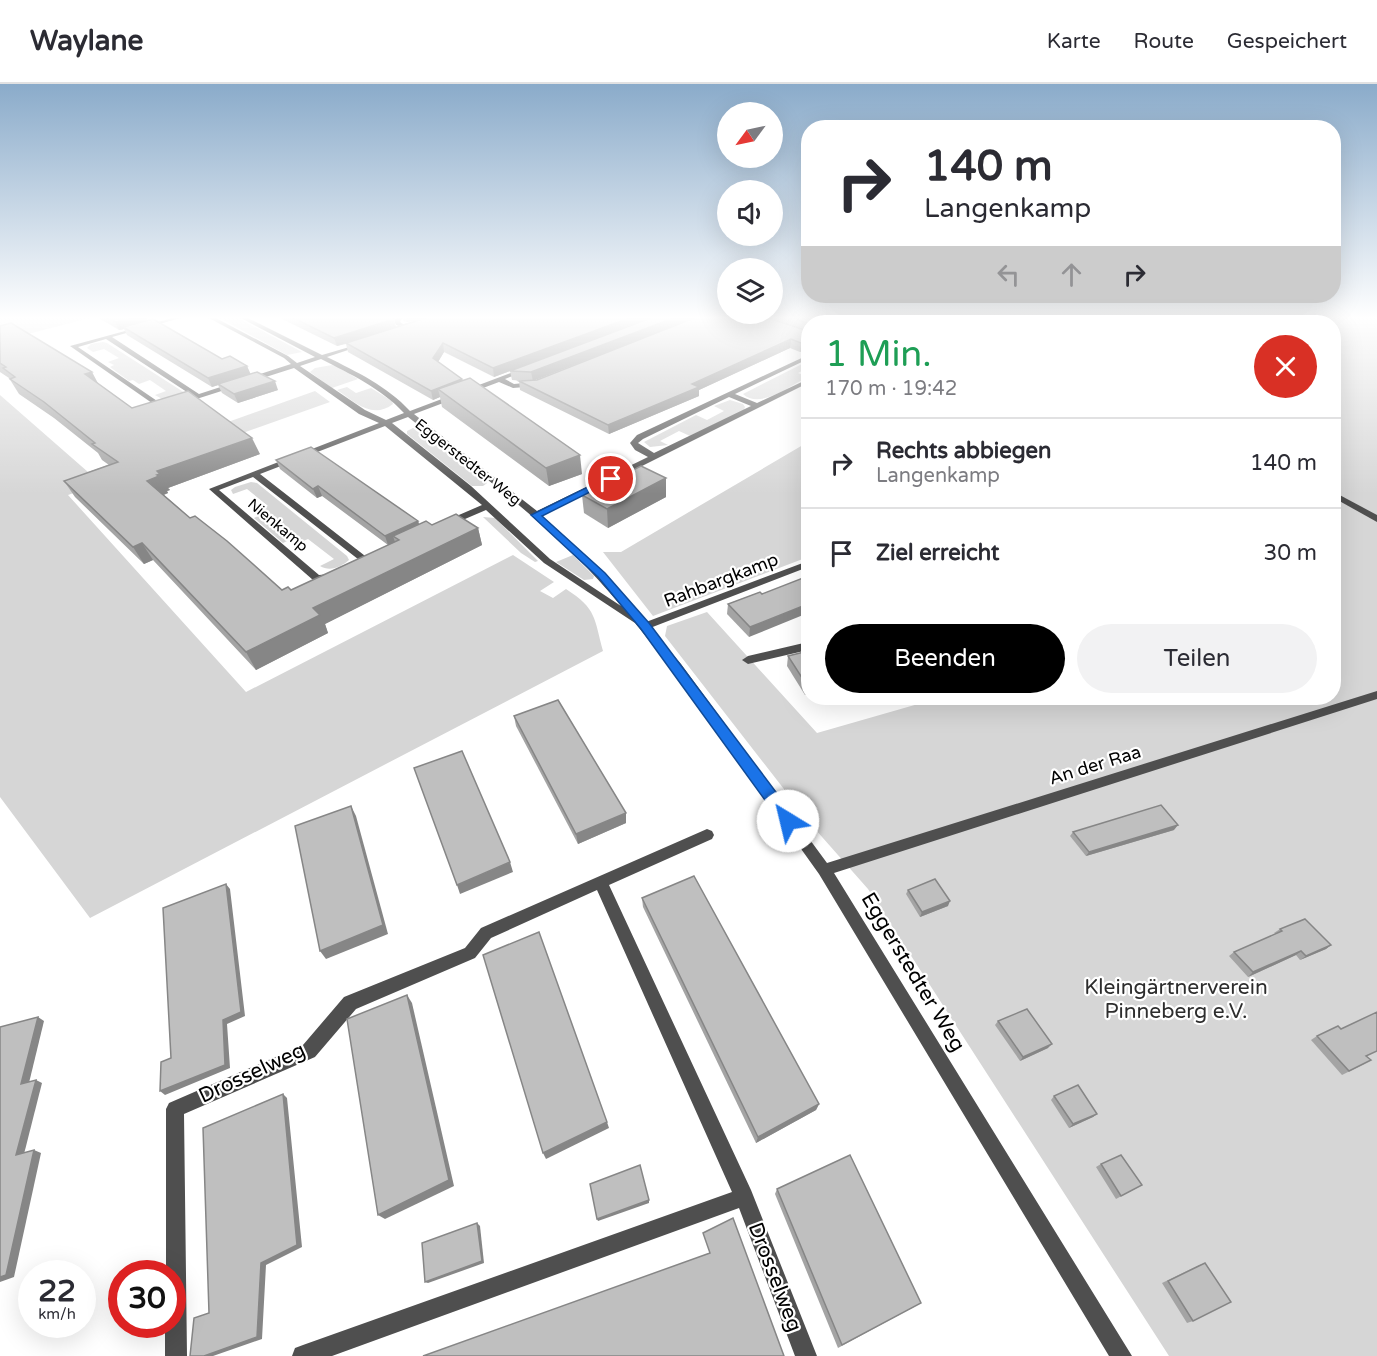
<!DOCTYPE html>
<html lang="de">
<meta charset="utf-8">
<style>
:root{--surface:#fff;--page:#f2f2f3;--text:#2b2b33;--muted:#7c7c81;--line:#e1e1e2;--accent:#000}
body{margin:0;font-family:"Varela Round",sans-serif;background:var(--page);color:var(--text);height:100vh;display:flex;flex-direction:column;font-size:22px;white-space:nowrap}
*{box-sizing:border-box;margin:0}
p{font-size:20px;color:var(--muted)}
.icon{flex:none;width:33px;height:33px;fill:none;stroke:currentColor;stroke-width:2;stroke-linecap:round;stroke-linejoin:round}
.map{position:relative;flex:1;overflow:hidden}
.sheet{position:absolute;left:801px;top:231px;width:540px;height:390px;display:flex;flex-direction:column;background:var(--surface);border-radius:24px;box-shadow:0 6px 24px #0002}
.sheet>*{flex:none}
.top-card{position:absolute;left:801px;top:36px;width:540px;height:183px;border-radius:24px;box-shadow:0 6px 24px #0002;background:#fff;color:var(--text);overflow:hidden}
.needle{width:39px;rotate:237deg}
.buttons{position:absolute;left:717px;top:18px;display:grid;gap:12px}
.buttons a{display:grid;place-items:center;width:66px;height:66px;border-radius:50%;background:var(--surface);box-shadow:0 6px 24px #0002;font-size:30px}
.speed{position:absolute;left:18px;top:1176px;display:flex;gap:12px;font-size:30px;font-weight:700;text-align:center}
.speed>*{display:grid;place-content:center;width:78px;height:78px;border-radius:50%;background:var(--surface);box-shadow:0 6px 24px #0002;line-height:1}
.speed small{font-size:15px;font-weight:400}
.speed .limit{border:9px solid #d22;background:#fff;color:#111}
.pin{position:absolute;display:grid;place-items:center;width:51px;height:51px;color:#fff;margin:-26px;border:3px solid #fff;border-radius:50%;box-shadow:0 2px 6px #0007}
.me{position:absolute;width:66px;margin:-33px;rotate:324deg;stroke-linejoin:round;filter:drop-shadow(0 0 4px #0008)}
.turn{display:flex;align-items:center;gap:21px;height:126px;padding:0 24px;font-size:27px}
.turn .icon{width:78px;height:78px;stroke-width:2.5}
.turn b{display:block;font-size:42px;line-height:51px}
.lanes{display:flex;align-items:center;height:57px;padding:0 24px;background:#0003;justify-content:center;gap:30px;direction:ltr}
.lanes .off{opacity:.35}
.round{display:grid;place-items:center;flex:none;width:63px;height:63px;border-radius:32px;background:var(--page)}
.head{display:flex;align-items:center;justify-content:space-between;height:102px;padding:0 24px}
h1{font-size:36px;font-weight:600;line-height:45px;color:#1e9e55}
.cta{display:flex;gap:12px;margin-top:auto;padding:12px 24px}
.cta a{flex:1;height:69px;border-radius:36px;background:var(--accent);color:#fff;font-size:24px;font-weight:600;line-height:69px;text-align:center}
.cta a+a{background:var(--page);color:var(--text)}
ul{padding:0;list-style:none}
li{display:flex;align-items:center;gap:18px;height:90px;padding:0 24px;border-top:2px solid var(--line)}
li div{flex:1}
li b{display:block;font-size:22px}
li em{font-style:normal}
header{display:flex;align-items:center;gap:36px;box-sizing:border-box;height:84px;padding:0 30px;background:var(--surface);border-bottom:2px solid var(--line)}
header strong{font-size:28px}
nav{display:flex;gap:33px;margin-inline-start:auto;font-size:21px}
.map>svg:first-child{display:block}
.green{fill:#d6d6d6}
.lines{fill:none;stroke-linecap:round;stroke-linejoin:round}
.lane{fill:#4f4f4f;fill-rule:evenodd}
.street{fill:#4f4f4f;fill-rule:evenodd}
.wall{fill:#a4a4a4;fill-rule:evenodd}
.shaded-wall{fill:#868686}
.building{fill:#bfbfbf;stroke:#868686;stroke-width:1.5}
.route{fill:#1a73e8;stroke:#114b97;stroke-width:1.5}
.labels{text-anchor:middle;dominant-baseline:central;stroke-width:4.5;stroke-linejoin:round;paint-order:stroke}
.far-street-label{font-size:15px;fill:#000;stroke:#fff}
.street-label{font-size:18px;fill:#000;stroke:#fff}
.near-street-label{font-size:21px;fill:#000;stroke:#fff}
.near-park-label{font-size:21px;fill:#2d2d2d;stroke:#fff}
</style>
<header>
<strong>Waylane</strong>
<nav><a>Karte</a><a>Route</a><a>Gespeichert</a></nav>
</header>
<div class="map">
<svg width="1377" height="1272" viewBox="0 0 1377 1272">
<rect width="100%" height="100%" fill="#fff"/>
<g class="green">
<path d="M0 232H98L0 257Z"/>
<path d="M216 232H234L302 268 287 271Z"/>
<path d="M843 232H1377V1272H1169L868 805 815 745 665 552 667 542 707 528 817 649 939 614H1334V238H865Z"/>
<path d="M103 258 107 259 185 309 164 316 155 311 166 307 150 296 139 300 133 296 129 297 110 283 114 281 108 278 119 274 104 265 93 268 87 264 91 260Z"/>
<path d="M808 277V284L798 289 808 293C791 301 760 326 743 310Z"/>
<path d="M332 281 336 282 358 295 332 304 310 288 315 284Z"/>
<path d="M347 303 356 309 371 304 392 317 393 320C372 336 355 318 337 306Z"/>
<path d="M315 307 330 318 68 411 246 608 513 471 554 498 540 507 553 514 566 505C597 525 594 534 603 567L90 834 0 713V311L88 388Z"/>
<path d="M730 316 743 320 745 323 744 326 690 352 679 347 660 357 668 361 650 363 644 358 696 331 707 336 724 327 714 322Z"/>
<path d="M413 344 422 345 487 396V399L483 402H472L407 350V347Z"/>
<path d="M808 358V473L653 532 603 468H621Z"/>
<path d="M251 398 257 399 347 472 349 476C341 483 330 488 320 482L334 475 308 455 294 461 289 456 283 459 254 434 258 432 254 428 268 422 247 405 233 410 231 406 235 403Z"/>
<path d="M483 433 495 434 538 477 535 478 521 469Z"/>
<path d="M573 471 594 492 593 495 584 496 556 478Z"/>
</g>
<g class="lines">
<path class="lane" d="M808 558V566L748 580 742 576 748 572Z"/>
<g class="street">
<path d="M180 232H188L112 253 199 310 291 280 284 274 205 232H212L288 272 297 279 315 273 237 232H244L322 271 363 259V261L327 273C357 288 387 302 410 327L524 284H528V286L505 295 514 300 534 298 538 300 537 302 513 304 499 298 414 330 537 427 648 373 635 366 630 359 637 351 808 271V275L735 310 757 319 806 296 808 295V299L542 432 604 489 646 538 808 477V483L650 544 681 580 827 779 1377 607V615L834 789 1132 1272H1109L819 790 673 586 635 539 544 479 486 426 451 441H445V437L482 421 385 342 260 390 369 475V479H363L253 393 219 406 319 491 331 490 336 493 331 496H313L209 405 379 339 359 330 294 284 162 326 70 262ZM106 255 193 312 163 321 78 263ZM321 275C350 290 381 304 404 329L386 336 365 326 300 282ZM729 313 751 322 654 369 638 359 643 355ZM408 333C482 392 561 448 621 522L550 475 471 402 392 339Z"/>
<path d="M400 232H406L400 237 401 239 410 243V245L396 241 394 236Z"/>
<path d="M1010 232H1017L1029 238H1022Z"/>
<path d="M1334 408 1377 431V438L1334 414Z"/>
<path d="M707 745 712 747 714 751 712 755 609 801 751 1106 817 1272H795L739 1124 332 1272H292L295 1264 303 1261 732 1108 597 806 491 854 475 874 356 925 315 973 184 1030 187 1272H165V1240H172V1190H166V1025L169 1019 303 961 344 913 465 864 481 844Z"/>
</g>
</g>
<g class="wall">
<path d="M98 232H145L147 236 222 275 247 282 250 290 278 306 238 319 222 309 218 301 212 303 127 251 124 245 119 246 99 234Z"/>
<path d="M276 232H397L393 234 396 243 416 236 407 238 403 237 402 232H828L808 238V264L800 268 790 264 699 306V312L609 350 520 306 519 297H525L512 296 510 287 545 274 494 293 444 268 438 278 582 390 549 402 442 323 440 313 433 316 348 268 346 260 337 262ZM634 257 537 296H534Z"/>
<path d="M0 242 99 300 132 324 260 370 168 404 170 406 167 407 168 409 164 411 190 434 282 506H291L388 461 322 412 317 414 280 385 276 376 418 437 419 440 478 444 482 461 325 540 328 549 256 586 153 476 144 480 75 413 64 397 109 381 102 376 98 369 54 334 19 310 9 294 0 288Z"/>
<path d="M666 394V413L608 444 584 429 582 411Z"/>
<path d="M760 508 749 553 727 530 728 520Z"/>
<path d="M808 567V610L805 611 787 582 788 572Z"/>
<path d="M514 632 626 739 578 760 516 642Z"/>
<path d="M1174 746 1086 772 1070 752 1073 748Z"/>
<path d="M908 806 948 822 920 833 906 810Z"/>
<path d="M642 814 819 1020 816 1026 756 1059 643 823Z"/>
<path d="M1280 845 1331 861 1326 865 1300 876 1296 871 1248 893 1229 872 1234 868 1276 850 1274 849Z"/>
<path d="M998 937 1048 964 1020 977 995 941Z"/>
<path d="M1317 952 1364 980 1342 991 1311 956Z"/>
<path d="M1054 1012 1097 1030 1093 1033 1069 1044 1051 1016Z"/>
<path d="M1101 1080 1142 1101 1116 1115 1096 1083Z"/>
<path d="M777 1105 921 1219 838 1264 775 1110Z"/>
<path d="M1205 1179 1193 1237 1187 1239 1162 1199 1199 1181Z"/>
</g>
<g class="shaded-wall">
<path d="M140 232H145L148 238 123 243 124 245 119 246 115 238Z"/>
<path d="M405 232H443L407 238Z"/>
<path d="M635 232H658L494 293 493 284Z"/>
<path d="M679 232H700L533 297 531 288Z"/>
<path d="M394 235 396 244 337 262 334 254Z"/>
<path d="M791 255 790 264 699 306V312L609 350 608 341 692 300Z"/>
<path d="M808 256V264L800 268 801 259Z"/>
<path d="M443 259 444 268 435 283 433 274Z"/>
<path d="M247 282 251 291 212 303 208 294Z"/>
<path d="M92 288 100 303 85 290Z"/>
<path d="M462 295 464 304 438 305 440 313 433 316 431 307Z"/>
<path d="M275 297 278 306 238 319 234 310Z"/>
<path d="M252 354 260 370 168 404 170 406 167 407 168 409 157 413 147 397 157 387Z"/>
<path d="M580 371 582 390 549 402 546 384Z"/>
<path d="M666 394V413L608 444 607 425Z"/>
<path d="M318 402 322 412 317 414 313 405Z"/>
<path d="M418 437 421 447 393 452 395 458 388 461 385 452Z"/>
<path d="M478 444 482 461 325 540 328 549 256 586 246 568 313 524Z"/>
<path d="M142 459 153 476 144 480 133 463Z"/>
<path d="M808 520V529L749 553 750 543Z"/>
<path d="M806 600H808V610L805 611Z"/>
<path d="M351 722 356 732 388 850 326 875 320 867Z"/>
<path d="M626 729V739L578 760 576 750Z"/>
<path d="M1178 741 1174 746 1086 772 1089 768Z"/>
<path d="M510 778 513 788 460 810 457 801Z"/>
<path d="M226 800 230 805 245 932 227 940 230 984 165 1011 160 1007 223 936Z"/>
<path d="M950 817 948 822 920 833 922 828Z"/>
<path d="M1331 861 1326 865 1300 876 1306 872Z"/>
<path d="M1301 867 1296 871 1248 893 1253 888Z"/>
<path d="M407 911 412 919 454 1102 385 1135 378 1131Z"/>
<path d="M38 933 44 937 28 1003 21 1000Z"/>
<path d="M1052 960 1048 964 1020 977 1023 973Z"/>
<path d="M36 996 42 999 23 1074 16 1071Z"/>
<path d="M283 1010 287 1014 302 1163 266 1181 262 1255 213 1272H204L261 1179Z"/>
<path d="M819 1020 816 1026 756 1059 758 1053Z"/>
<path d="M1097 1030 1093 1033 1069 1044 1073 1040Z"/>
<path d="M607 1038 609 1044 546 1075 543 1069Z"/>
<path d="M34 1066 41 1069 14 1193 0 1198V1193Z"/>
<path d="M649 1116V1119L598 1137 597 1135Z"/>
<path d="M477 1139 480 1142 484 1179 428 1199 425 1198Z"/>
</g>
<g class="building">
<path d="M103 232H140L115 238Z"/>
<path d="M289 232H392L394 235 334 254Z"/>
<path d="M432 232H635L493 284 443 259 433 274 462 295 431 307 346 259Z"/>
<path d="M656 232H679L531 288 510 287Z"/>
<path d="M699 232H762L808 247V256L801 259 791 255 692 300 699 303 608 341 519 297 537 296Z"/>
<path d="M785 232H828L850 238 808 239Z"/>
<path d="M153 235 222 275 230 272 247 282 208 294 123 243Z"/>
<path d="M11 239 92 288 85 290 132 324 188 307 252 354 157 387 160 390 157 391 159 392 147 397 190 434 195 432 227 457 282 506 288 503 291 506 399 456 393 452 426 437 432 441 456 430 478 444 313 524 320 531 246 568 142 459 133 463 64 397 118 378 92 360 95 359 44 318 10 295 15 293 3 284 6 283 0 279V242Z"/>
<path d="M257 288 275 297 234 310 218 300Z"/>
<path d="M470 294 580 371 546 384 438 305Z"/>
<path d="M311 363 418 437 385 452 318 402 313 405 276 376Z"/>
<path d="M641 382 666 394 607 425 582 411Z"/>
<path d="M808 492V520L750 543 728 520 760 508 762 510Z"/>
<path d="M808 567V600H806L788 572Z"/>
<path d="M558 616 626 729 576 750 514 632Z"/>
<path d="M462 667 510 778 457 801 414 684Z"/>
<path d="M1161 721 1178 741 1089 768 1073 748Z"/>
<path d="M351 722 383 841 320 867 295 742Z"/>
<path d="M694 792 819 1020 758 1053 642 814Z"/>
<path d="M935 795 950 817 922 828 908 806Z"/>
<path d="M226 800 241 928 223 936 225 981 160 1007 161 978 171 974 163 824Z"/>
<path d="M1305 835 1331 861 1306 872 1301 867 1253 888 1234 868 1282 847 1280 845Z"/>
<path d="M539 848 607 1038 543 1069 483 871Z"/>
<path d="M407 911 449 1096 378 1131 347 935Z"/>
<path d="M1027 925 1052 960 1023 973 998 937Z"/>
<path d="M1377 928V967L1366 972 1371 976 1349 987 1317 952 1338 942 1341 945Z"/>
<path d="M38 933 21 1000 36 996 16 1071 34 1066 6 1191 0 1193V943Z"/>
<path d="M1078 1001 1097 1030 1073 1040 1054 1012Z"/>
<path d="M283 1010 297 1161 261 1179 257 1253 204 1272H190L194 1234 209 1229 203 1044Z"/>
<path d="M850 1071 921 1219 842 1261 777 1105Z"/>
<path d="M1121 1071 1142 1101 1121 1112 1101 1080Z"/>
<path d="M640 1081 649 1116 597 1135 590 1100Z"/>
<path d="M733 1134 784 1272H423L710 1169 703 1149Z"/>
<path d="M477 1139 482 1177 425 1198 422 1159Z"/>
<path d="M1205 1179 1231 1218 1193 1237 1168 1197Z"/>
</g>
<linearGradient id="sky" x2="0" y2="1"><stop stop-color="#8aabca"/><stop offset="0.57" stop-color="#fff"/><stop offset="1" stop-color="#fff" stop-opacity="0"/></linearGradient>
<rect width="1377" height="410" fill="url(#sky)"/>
<path class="route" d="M608 393 616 395 542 432 605 489 649 539 794 732 796 737 794 741 788 743 783 741 641 545 598 493 531 431Z"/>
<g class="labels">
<g class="far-street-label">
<text transform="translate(468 378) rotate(38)">Eggerstedter Weg</text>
<text transform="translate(278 441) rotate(40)">Nienkamp</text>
</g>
<g class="street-label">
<text transform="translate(721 496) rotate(-21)">Rahbargkamp</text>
<text transform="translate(1095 681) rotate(-17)">An der Raa</text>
</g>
<g class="near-street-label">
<text transform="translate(913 888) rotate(59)">Eggerstedter Weg</text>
<text transform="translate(252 989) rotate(-25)">Drosselweg</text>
<text transform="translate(775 1193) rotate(69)">Drosselweg</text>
</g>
<g class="near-park-label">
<text x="1176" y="903">Kleingärtnerverein<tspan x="1176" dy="24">Pinneberg e.V.</tspan></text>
</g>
</g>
</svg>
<div class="buttons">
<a><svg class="needle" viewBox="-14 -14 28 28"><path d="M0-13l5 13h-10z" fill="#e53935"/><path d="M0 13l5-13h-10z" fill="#7c7c81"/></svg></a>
<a><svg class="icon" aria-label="sound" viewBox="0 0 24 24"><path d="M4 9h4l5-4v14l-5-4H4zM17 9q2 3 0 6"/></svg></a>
<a><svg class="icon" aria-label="layers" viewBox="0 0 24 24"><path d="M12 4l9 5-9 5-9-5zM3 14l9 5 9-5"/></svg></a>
</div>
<div class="speed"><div>22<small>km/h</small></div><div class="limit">30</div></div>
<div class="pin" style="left:611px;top:395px;background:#d93025"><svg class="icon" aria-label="arrive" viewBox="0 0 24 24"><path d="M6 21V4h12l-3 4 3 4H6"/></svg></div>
<svg class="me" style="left:788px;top:737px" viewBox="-20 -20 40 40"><circle r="19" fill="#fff"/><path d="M0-13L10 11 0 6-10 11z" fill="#1a73e8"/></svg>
<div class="top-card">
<div class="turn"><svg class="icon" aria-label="right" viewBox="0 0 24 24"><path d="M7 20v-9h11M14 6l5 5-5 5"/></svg><div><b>140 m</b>Langenkamp</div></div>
<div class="lanes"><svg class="icon off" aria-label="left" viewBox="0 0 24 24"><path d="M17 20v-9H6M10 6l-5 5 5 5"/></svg><svg class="icon off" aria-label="ahead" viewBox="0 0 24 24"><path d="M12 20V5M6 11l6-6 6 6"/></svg><svg class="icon" aria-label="right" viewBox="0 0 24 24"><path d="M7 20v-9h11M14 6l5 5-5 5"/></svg></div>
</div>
<section class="sheet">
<div class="head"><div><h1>1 Min.</h1><p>170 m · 19:42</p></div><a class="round" style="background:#d93025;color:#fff"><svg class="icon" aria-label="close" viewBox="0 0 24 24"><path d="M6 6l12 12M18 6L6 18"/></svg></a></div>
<ul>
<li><svg class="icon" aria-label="right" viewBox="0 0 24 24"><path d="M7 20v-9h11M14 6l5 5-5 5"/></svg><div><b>Rechts abbiegen</b><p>Langenkamp</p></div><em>140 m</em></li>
<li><svg class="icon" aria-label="arrive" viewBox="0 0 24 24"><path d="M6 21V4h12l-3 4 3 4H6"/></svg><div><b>Ziel erreicht</b></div><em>30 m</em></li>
</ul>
<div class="cta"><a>Beenden</a><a>Teilen</a></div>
</section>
</div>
